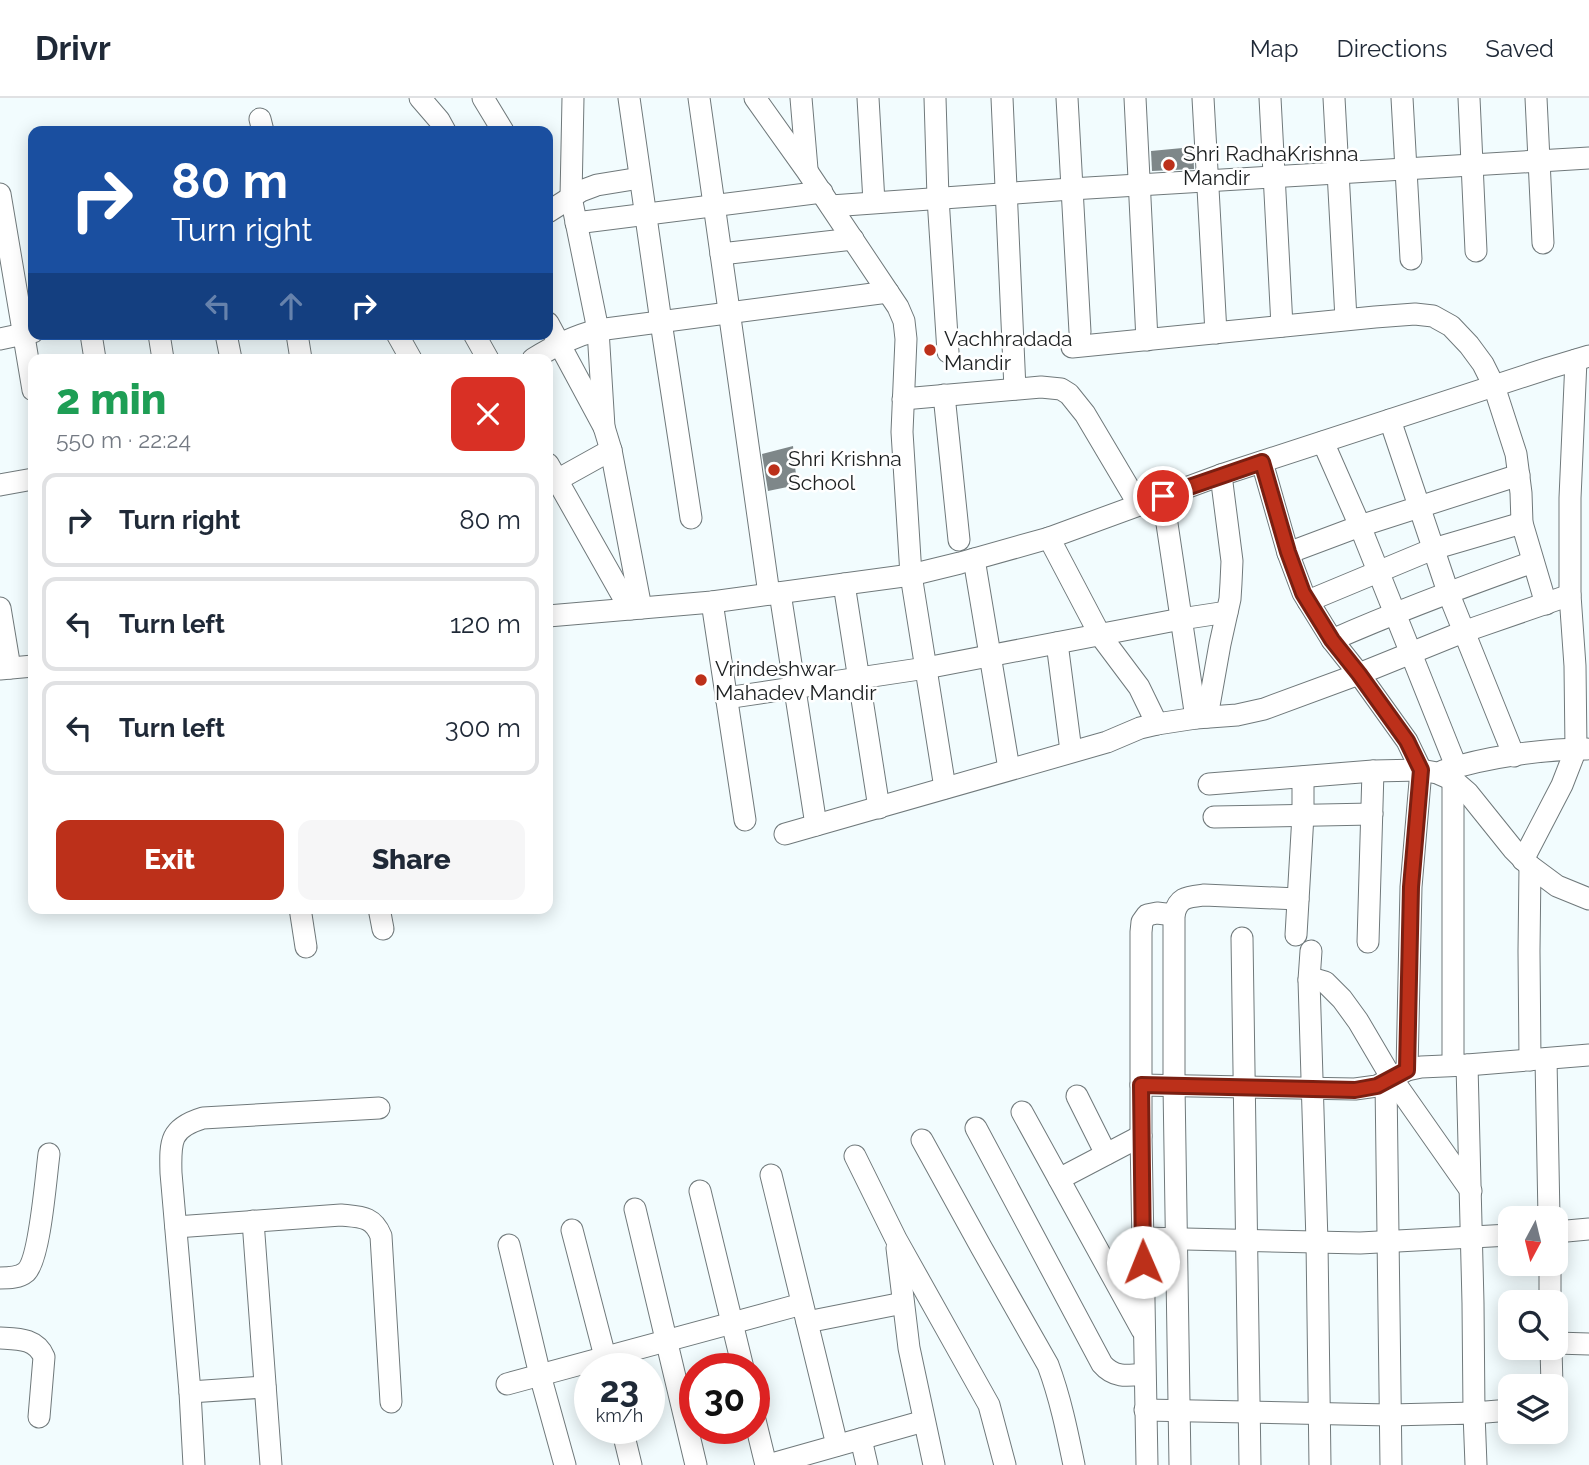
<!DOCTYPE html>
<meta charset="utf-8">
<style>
:root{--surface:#fff;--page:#f6f6f7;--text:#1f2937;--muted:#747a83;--line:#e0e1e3;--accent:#bc301a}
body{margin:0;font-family:Raleway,sans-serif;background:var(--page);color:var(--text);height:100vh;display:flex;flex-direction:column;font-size:26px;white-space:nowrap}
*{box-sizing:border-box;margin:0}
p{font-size:23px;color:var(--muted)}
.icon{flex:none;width:38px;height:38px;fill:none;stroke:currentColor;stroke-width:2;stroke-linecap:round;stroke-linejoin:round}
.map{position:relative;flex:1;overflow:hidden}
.sheet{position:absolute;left:28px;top:256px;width:525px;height:560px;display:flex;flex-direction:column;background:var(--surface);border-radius:14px;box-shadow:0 4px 18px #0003}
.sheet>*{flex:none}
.top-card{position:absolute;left:28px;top:28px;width:525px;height:214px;border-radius:14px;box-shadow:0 4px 18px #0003;background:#1a4fa0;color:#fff;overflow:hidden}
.needle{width:46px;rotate:187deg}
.buttons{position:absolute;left:1498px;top:1108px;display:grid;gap:14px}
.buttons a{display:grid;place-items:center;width:70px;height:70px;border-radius:14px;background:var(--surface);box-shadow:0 4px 18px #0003;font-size:35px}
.speed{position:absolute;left:574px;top:1255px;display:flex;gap:14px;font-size:35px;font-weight:700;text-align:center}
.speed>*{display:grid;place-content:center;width:91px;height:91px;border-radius:50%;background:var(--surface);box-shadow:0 4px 18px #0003;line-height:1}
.speed small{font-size:18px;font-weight:400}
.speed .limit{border:10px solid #d22;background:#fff;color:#111}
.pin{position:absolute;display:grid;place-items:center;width:60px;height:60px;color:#fff;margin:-30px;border:4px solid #fff;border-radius:50%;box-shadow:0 2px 7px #0007}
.me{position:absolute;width:77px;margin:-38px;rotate:359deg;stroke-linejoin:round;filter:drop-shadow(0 0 5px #0008)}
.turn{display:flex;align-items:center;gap:24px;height:147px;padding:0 28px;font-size:32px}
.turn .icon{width:91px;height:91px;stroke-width:2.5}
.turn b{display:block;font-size:49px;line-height:60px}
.lanes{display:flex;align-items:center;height:66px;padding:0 28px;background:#0003;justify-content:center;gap:35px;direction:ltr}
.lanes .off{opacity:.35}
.round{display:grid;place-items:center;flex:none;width:74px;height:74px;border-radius:14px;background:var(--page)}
.summary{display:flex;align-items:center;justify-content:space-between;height:119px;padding:0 28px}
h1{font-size:42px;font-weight:800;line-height:52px;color:#1e9e55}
.action{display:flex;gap:14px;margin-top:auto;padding:14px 28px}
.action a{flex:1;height:80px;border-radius:14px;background:var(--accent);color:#fff;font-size:28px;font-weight:800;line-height:80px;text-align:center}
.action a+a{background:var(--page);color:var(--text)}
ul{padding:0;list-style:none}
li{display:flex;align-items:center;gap:21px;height:94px;margin:0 14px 10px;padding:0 14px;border:4px solid var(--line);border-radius:14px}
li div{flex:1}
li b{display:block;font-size:26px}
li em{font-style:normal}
header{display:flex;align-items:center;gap:42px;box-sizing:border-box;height:98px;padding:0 35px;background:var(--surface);border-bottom:2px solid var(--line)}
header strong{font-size:33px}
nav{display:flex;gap:38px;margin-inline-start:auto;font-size:24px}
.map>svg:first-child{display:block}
.building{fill:#7e8789}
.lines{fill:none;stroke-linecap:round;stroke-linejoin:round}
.minor-casing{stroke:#70797b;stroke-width:23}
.minor{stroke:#fff;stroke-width:21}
.route-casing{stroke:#7a1f11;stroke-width:18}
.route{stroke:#bc301a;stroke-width:12}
.poi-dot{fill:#bc301a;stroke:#fff;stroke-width:2.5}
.labels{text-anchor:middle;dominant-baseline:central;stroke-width:5;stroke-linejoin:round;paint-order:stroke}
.poi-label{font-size:21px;fill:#1d2021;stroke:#fff;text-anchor:start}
</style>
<header>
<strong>Drivr</strong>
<nav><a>Map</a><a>Directions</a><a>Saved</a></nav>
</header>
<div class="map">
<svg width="1589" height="1367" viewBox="0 0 1589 1367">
<rect width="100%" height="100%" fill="#f2fcfe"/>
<g class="building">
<path d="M1193 49 1194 71 1152 73 1151 53Z"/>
<path d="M793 348 797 387 768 393 762 356Z"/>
</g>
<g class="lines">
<g class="minor-casing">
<g id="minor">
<path d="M420 0 439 22 445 33"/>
<path d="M483 0 503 33"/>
<path d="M573 0 571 99 598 232 604 329"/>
<path d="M629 0 661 224 691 420"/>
<path d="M699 0 769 496"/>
<path d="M755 0 807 73 898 209 904 223 906 241 902 334 911 477 945 690"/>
<path d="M801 0 807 71"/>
<path d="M868 0 874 104"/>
<path d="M935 0 938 100 948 254"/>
<path d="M1002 0 1015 291"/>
<path d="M1067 0 1080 234"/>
<path d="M1135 0 1147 242"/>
<path d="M1203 0 1216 235"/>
<path d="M1270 0 1282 228"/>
<path d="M1334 0 1346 221"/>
<path d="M1402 0 1411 161"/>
<path d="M1469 0 1476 153"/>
<path d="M1536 0 1543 145"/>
<path d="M260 21 263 33"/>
<path d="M0 96 33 292"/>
<path d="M831 108 1071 91 1589 60"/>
<path d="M548 114 581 93 597 87 640 80"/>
<path d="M576 125 822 94"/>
<path d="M721 156 853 141"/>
<path d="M548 225 604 329 611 352 641 510"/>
<path d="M91 236 95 261"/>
<path d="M159 236 163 261"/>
<path d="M226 236 231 261"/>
<path d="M297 236 301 261"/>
<path d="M397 236 411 261"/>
<path d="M474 236 488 261"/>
<path d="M0 241 33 234"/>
<path d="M1072 249 1375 219 1415 216 1433 218 1451 228 1469 247 1483 266 1494 288 1516 356 1521 395 1522 425 1546 506"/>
<path d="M533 261C554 248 574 238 598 232L888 194"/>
<path d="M944 297 959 442"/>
<path d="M903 301 1041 289 1061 291 1069 296 1085 316 1139 407"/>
<path d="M1390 322 1448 494 1514 658"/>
<path d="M1323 344 1360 428 1456 668"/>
<path d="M1262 364 1288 455 1303 495 1332 542 1359 576 1407 643 1421 672 1411 789 1407 972"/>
<path d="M548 366 630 511"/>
<path d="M0 387 33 381"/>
<path d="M548 387 611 352"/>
<path d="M1163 399 1196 620"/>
<path d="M1049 440 1100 537 1139 589 1157 626"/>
<path d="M1288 455 1360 428 1519 377"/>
<path d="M974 461 1009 671"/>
<path d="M844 486 879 710"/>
<path d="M780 495 816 727"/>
<path d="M1308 503 1433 451 1522 425"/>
<path d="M712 504 745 722"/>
<path d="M0 510 10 570"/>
<path d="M548 518 712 504 911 477 960 465 1049 440 1221 377 1549 270 1589 258"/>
<path d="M1332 542C1398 513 1465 488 1533 464"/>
<path d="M1057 545 1071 653"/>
<path d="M0 571 33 568"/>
<path d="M726 600 926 570 1181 521 1227 514"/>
<path d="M1207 619 1220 546 1230 501 1231 485 1232 463 1221 377"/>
<path d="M1443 673C1485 659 1543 651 1587 651"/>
<path d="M1209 686 1373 673 1421 672 1437 675 1453 682 1468 695 1513 751 1530 768 1557 788 1589 801"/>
<path d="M1214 719 1372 716"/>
<path d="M785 736 1107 644 1140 630 1157 626 1196 620 1237 617 1264 611 1359 576 1463 534 1570 497"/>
<path d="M1523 762 1562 687 1576 651 1575 568 1570 497V400L1576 262"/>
<path d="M300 810 306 849"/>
<path d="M379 810 383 831"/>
<path d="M1296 837 1303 717V679"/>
<path d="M1242 840 1250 1367"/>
<path d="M1368 844 1373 673"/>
<path d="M1311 853 1309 882 1317 1144 1320 1367"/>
<path d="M1309 882H1318L1325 884 1342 901 1358 923 1391 979 1471 1093"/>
<path d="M1546 961 1549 1120"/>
<path d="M1530 962 1529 853 1530 768"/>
<path d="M1453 967V682"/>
<path d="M1467 967 1473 1205 1474 1315 1510 1312"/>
<path d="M1386 984 1391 1367"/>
<path d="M1141 987 1355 991 1377 988 1407 972 1421 969 1467 967 1589 957"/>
<path d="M1077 998 1106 1056"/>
<path d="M1022 1014 1142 1232"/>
<path d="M976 1030 1102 1266C1114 1280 1127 1278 1144 1276"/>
<path d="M922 1042 981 1149 1048 1267C1060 1299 1067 1333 1074 1367"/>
<path d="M855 1058 896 1141 989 1307 1005 1367"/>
<path d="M771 1077 837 1347"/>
<path d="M1059 1081 1141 1038"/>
<path d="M700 1093 743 1270"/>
<path d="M635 1111 696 1367"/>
<path d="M253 1123 271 1367"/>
<path d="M176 1129 341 1117C361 1119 373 1118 381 1138L391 1304"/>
<path d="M572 1132 608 1270"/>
<path d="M1556 1134 1589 1131"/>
<path d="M1142 1140 1360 1145 1510 1137"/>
<path d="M509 1147 540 1277 565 1367"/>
<path d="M897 1150 909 1250 934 1367"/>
<path d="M1550 1166V1204"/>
<path d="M0 1180C9 1180 19 1180 26 1174 40 1161 46 1078 49 1056"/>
<path d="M807 1224 903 1205"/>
<path d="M0 1240C18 1241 36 1240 44 1259L39 1319"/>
<path d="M1556 1245 1589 1246"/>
<path d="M1551 1250 1552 1288"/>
<path d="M507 1286 802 1206"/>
<path d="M190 1294 265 1289"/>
<path d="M1145 1312 1390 1317 1474 1315 1476 1367"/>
<path d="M754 1318 766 1367"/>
<path d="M622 1330 631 1367"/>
<path d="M861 1341 867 1367"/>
<path d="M194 1367 190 1294 171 1075C170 1043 170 1030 203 1020L379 1010"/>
<path d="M768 1367 924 1323"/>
<path d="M1147 1367 1141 1038V834L1142 824 1147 817 1157 815 1174 817"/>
<path d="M1180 1367 1174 988V817C1178 799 1187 799 1204 797L1298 801"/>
</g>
</g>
<use href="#minor" class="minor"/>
</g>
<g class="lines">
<g class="route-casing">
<path id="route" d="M1143 1164 1141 987 1355 992 1377 988 1407 972 1411 789 1421 672 1407 643 1359 576 1332 542 1303 495 1288 454 1262 364 1163 398"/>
</g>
<use href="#route" class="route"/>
</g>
<g class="poi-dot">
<circle cx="1169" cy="67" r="7"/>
<circle cx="930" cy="252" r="7"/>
<circle cx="774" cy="372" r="7"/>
<circle cx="701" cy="582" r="7"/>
</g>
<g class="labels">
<g class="poi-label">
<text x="1183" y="55">Shri RadhaKrishna<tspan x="1183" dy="24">Mandir</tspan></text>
<text x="944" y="240">Vachhradada<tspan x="944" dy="24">Mandir</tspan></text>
<text x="788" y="360">Shri Krishna<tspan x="788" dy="24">School</tspan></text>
<text x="715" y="570">Vrindeshwar<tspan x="715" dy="24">Mahadev Mandir</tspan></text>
</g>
</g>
</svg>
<div class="buttons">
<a><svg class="needle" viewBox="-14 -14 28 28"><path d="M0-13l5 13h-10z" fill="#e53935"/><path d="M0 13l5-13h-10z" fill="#747a83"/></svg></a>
<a><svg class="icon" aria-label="search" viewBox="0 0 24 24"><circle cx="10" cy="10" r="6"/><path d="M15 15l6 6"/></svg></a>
<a><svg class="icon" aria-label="layers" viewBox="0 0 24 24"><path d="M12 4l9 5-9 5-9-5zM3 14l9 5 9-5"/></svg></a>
</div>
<div class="speed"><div>23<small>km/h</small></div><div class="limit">30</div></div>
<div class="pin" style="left:1163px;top:398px;background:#d93025"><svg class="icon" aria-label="arrive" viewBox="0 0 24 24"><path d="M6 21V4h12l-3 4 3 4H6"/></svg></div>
<svg class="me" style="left:1143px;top:1164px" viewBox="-20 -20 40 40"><circle r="19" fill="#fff"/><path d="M0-13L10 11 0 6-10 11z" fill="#bc301a"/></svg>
<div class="top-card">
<div class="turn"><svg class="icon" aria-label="right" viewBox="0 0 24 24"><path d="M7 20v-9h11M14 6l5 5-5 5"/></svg><div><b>80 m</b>Turn right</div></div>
<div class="lanes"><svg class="icon off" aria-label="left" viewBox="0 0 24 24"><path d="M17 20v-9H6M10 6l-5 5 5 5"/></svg><svg class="icon off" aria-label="ahead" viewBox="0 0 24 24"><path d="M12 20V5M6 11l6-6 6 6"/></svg><svg class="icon" aria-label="right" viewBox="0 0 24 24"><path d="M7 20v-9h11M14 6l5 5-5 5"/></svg></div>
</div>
<section class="sheet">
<div class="summary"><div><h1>2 min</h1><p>550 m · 22:24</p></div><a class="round" style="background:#d93025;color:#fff"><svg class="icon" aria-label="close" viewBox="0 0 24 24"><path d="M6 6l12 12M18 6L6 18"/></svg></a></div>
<ul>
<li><svg class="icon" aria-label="right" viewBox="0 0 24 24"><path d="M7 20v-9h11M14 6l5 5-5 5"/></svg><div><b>Turn right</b></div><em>80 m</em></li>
<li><svg class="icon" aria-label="left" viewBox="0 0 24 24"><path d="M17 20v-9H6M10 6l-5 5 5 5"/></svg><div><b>Turn left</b></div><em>120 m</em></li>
<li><svg class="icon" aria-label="left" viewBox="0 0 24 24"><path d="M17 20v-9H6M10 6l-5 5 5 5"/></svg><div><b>Turn left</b></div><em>300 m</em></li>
</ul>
<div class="action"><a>Exit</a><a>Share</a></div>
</section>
</div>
